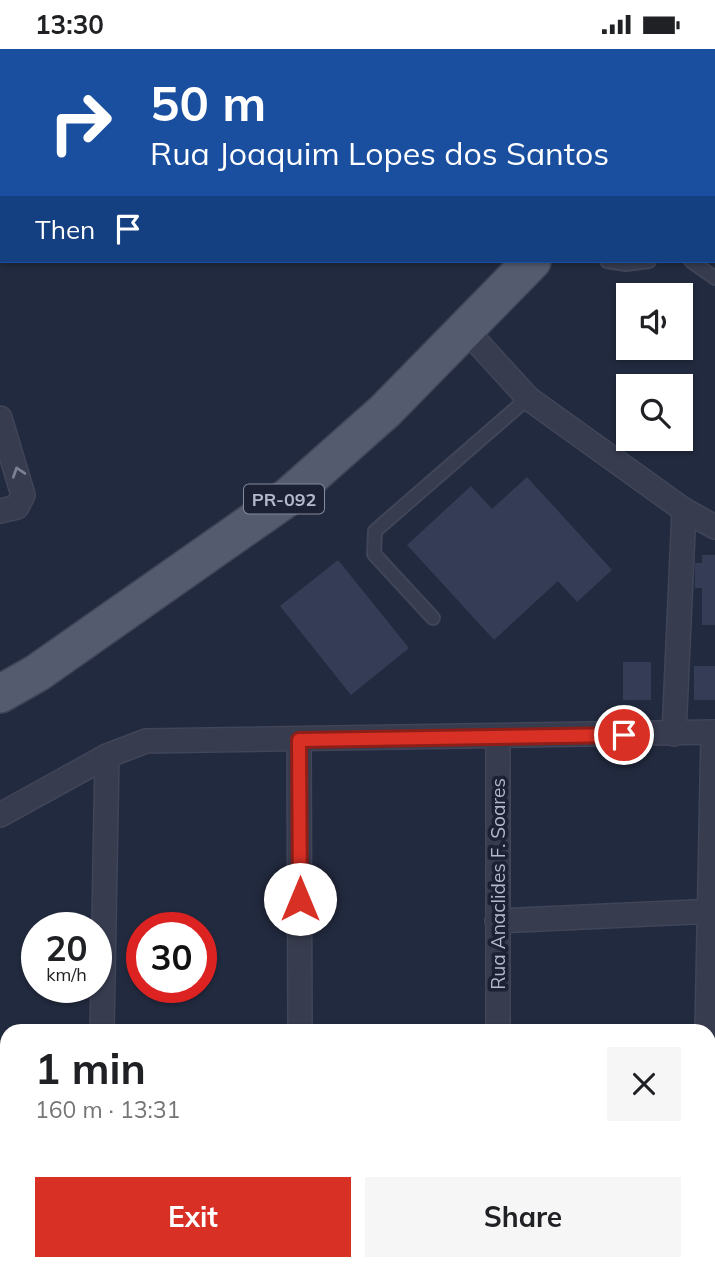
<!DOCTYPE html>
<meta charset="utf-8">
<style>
:root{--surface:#fff;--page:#f6f6f6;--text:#202124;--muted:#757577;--accent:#d93025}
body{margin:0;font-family:Mulish,sans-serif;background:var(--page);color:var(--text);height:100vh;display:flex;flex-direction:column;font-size:26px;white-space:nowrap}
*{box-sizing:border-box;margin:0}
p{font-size:23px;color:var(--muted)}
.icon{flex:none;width:38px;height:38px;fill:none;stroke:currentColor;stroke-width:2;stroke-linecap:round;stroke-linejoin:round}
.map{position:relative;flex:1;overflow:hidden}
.drawer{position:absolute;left:0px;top:975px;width:716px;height:247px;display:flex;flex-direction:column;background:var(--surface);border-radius:21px 21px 0 0;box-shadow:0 2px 5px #0004}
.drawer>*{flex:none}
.guide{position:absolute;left:0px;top:0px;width:716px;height:214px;box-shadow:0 2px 5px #0004;background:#1a4fa0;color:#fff;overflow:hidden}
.controls{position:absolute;left:616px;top:234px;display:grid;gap:14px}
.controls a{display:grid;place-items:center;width:77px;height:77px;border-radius:0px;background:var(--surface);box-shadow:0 2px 5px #0004;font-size:35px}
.speed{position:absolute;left:21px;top:863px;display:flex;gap:14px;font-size:35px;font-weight:700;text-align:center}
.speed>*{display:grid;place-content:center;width:91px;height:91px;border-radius:50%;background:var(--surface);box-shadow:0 2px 5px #0004;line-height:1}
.speed small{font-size:18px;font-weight:400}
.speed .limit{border:10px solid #d22;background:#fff;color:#111}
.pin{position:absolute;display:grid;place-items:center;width:60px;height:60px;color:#fff;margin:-30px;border:4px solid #fff;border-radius:50%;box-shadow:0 2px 7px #0007}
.me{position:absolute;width:77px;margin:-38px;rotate:0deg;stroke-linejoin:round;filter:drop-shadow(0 0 5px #0008)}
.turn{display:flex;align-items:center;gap:24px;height:147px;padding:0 35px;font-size:32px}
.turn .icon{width:91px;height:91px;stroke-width:2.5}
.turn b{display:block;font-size:49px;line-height:60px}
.then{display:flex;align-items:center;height:66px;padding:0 35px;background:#0003;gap:14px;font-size:26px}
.round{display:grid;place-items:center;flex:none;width:74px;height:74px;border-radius:0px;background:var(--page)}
.headline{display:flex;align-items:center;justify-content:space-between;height:119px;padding:0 35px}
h1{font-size:42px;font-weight:700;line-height:52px}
.action{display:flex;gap:14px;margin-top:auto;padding:14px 35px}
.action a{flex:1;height:80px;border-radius:0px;background:var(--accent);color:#fff;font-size:28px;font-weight:700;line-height:80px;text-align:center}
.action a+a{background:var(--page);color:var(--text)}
.status{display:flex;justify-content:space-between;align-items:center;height:49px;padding:0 35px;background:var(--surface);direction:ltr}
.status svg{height:19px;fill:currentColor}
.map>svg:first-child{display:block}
.building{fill:#343d55}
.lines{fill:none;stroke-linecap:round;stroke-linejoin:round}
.service-casing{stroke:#404558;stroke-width:16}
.minor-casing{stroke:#404558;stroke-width:26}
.primary-casing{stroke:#404558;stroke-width:40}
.service{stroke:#373c4f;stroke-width:12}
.minor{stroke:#373c4f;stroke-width:23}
.primary{stroke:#545b6f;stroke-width:37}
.oneway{stroke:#7b8093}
.route-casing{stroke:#8d1f18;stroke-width:18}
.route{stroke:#d93025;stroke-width:12}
.labels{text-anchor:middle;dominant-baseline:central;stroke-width:7;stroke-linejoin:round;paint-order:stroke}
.shield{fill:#1c2134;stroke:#868b9d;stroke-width:2}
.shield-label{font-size:18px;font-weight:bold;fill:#b3b8ca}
.street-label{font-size:19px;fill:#b3b8ca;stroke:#1c2134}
</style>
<div class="status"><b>13:30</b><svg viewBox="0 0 49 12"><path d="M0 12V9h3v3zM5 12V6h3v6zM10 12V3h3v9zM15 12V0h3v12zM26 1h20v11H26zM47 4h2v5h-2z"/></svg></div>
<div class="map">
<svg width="715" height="1220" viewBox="0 0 715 1220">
<rect width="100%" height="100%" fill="#222a3f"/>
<g class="building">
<path d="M527 428 612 521 577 553 558 532 494 591 407 496 471 437 492 460Z"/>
<path d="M702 506H715V576H702V539H695V514H702Z"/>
<path d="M338 511 409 599 351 646 280 557Z"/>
<rect x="623" y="613" width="28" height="38"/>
<rect x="694" y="617" width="21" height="34"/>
</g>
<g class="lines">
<g class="service-casing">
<g id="service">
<path d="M714 150 715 149"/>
<path d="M607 212 626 215 649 212"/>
<path d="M691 212 715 229"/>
<path d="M433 569 374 505 375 482 528 349"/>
</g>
</g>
<g class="minor-casing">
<g id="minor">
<path d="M382 0V2"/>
<path d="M543 2 547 0"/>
<path d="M0 183 2 182"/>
<path d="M467 282 528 349 684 461 715 478"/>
<path d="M0 369 23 446 17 458 0 462"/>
<path d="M674 685 684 461"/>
<path d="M498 689V982"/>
<path d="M299 691 300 982"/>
<path d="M0 766 107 707 146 692 715 683"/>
<path d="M497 872 715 862"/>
<path d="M102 982 107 707"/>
<path d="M707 982 713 683"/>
<path d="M709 1038H715"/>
<path d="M0 1057 7 1056"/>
<path d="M709 1178H715"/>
<path d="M103 1214V1220"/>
<path d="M299 1220V1214"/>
<path d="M490 1220V1214"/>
<path d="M699 1220 700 1214"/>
</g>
</g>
<g class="primary-casing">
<g id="primary">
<path d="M695 2 696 0"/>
<path d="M0 645 37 624 288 448 385 362 532 212"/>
</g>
</g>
<use href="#service" class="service"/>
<use href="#minor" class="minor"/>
<use href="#primary" class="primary"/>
</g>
<defs><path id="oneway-chevron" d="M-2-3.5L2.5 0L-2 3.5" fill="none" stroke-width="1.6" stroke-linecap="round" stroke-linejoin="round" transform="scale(1.75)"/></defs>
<use class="oneway" href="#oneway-chevron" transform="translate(18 423) rotate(-108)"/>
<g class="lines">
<g class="route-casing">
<path id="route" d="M300 850 299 691 624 686"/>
</g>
<use href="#route" class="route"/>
</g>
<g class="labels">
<rect class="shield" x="244" y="435.5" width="80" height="29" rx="5"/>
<g class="shield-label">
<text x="284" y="450">PR-092</text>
</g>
<g class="street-label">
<text transform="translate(498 835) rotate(-90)">Rua Anaclides F. Soares</text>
</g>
</g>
</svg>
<div class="controls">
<a><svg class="icon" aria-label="sound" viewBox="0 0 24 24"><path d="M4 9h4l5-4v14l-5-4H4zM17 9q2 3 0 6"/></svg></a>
<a><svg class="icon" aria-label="search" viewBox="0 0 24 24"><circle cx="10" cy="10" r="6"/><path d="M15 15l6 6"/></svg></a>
</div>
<div class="speed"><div>20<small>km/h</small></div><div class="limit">30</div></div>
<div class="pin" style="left:624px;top:686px;background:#d93025"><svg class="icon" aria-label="arrive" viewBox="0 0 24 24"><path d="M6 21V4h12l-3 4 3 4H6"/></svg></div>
<svg class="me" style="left:300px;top:850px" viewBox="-20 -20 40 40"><circle r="19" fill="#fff"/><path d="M0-13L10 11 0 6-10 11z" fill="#d93025"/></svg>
<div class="guide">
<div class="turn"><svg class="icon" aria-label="right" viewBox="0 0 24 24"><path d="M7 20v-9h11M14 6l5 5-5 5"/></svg><div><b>50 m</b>Rua Joaquim Lopes dos Santos</div></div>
<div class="then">Then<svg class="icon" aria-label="arrive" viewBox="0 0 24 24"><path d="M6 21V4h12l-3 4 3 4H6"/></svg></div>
</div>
<section class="drawer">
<div class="headline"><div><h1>1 min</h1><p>160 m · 13:31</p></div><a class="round"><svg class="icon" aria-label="close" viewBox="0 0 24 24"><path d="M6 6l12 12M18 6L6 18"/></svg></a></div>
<div class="action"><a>Exit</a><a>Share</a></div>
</section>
</div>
